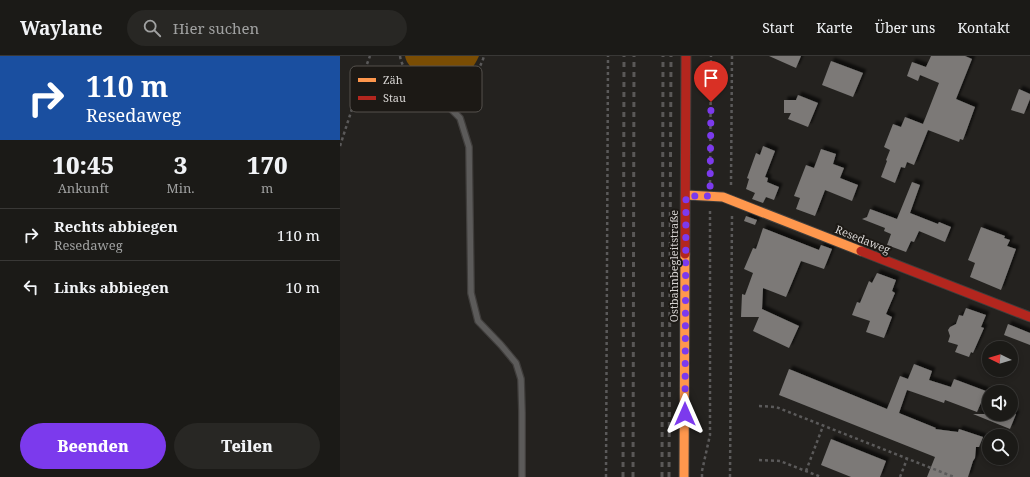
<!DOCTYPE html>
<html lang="de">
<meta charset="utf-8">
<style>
:root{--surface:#1b1a17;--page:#282724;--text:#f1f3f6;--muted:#a0a1a1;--line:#393836;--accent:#7c3aed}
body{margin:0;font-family:"Noto Serif",serif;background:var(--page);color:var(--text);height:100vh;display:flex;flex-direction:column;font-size:15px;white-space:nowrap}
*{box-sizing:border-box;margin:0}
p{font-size:13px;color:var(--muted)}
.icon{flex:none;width:22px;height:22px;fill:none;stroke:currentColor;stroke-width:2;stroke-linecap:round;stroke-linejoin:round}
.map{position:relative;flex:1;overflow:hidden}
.side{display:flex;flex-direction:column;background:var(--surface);width:340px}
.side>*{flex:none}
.banner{background:#1a4fa0;color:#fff;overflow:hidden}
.needle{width:26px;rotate:275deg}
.controls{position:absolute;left:642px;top:285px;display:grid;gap:8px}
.controls a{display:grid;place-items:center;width:36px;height:36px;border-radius:50%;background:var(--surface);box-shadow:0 2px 6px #0003,0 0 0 1px var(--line);font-size:20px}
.pin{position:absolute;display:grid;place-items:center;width:34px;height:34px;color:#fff;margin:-41px -17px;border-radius:50% 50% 50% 0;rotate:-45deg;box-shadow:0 0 4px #0007}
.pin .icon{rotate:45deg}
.me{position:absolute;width:44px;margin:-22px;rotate:0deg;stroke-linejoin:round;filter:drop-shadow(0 0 3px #0008)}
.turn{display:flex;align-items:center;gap:14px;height:84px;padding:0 20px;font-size:18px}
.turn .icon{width:52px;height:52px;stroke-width:2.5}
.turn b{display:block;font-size:28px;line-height:34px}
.eta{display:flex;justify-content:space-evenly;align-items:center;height:68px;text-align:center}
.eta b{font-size:24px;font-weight:800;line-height:28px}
.button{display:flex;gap:8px;margin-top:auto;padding:8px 20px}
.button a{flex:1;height:46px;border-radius:24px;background:var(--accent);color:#fff;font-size:16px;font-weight:800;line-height:46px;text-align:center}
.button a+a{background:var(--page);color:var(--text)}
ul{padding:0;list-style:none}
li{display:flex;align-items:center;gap:12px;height:52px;padding:0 20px;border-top:1px solid var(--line)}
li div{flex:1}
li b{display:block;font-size:15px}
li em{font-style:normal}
header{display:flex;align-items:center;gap:24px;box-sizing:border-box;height:56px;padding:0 20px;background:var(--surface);border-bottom:1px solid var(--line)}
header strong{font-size:19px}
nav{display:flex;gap:22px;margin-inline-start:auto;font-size:14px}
.search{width:280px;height:36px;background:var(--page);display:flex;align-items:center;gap:10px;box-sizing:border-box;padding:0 14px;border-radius:22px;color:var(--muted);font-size:15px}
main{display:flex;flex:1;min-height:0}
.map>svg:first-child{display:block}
.water{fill:#7a4d04}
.building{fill:#7b7977;filter:url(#shadow)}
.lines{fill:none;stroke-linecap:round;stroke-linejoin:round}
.lane-casing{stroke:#403e3c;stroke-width:8}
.slow-casing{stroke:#403e3c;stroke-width:11}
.jam-casing{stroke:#403e3c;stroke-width:11}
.path{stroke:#5b5a5a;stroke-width:2.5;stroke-dasharray:3 3;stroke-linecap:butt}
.lane{stroke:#5c5b5a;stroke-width:5.5}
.slow{stroke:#ff974d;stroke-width:9}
.jam{stroke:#b3261e;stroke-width:9}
.rail{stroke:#5a5857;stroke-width:3;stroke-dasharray:5 5;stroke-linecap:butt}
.route{stroke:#7c3aed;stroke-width:7;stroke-dasharray:0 12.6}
.labels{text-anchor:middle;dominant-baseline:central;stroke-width:4;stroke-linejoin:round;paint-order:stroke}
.street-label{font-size:11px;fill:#d6d3d1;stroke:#1c1915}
.key{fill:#1c1915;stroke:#54514d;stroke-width:1}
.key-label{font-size:11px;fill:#d6d3d1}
</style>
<header>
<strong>Waylane</strong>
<div class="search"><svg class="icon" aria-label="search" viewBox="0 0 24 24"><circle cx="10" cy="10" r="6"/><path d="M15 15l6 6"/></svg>Hier suchen</div>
<nav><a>Start</a><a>Karte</a><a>Über uns</a><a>Kontakt</a></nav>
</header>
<main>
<section class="side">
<div class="banner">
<div class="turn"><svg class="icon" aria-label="right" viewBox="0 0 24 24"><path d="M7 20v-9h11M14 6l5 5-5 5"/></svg><div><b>110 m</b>Resedaweg</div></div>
</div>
<div class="eta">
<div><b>10:45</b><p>Ankunft</p></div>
<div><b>3</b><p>Min.</p></div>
<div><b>170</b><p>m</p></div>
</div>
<ul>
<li><svg class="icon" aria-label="right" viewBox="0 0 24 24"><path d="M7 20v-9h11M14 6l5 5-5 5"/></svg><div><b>Rechts abbiegen</b><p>Resedaweg</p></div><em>110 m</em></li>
<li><svg class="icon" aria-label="left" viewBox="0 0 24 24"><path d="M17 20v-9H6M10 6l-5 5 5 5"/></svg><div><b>Links abbiegen</b></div><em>10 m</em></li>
</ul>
<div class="button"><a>Beenden</a><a>Teilen</a></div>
</section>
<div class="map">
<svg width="690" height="421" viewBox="0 0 690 421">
<defs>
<filter id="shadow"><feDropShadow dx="3.5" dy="-3.5" stdDeviation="1" flood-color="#0009"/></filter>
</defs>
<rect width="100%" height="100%" fill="#24221f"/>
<path class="water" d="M65 0H139C135 8 132 14 124 19 107 28 69 22 65 0Z"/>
<g class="building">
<path d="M429 0H461L456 12Z"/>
<path d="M591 0H625L632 3 616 43 635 51 623 84 620 83 619 86 588 74 574 109 567 106 565 112 561 111 555 127 541 121 547 105 546 104 550 94 544 91 553 68 561 71 565 61 583 68 599 27 580 19 578 25 567 20 572 6 586 11Z"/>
<path d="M491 5 523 17 513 41 482 29Z"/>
<path d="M679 33 690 38V43L684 58 671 54Z"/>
<path d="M458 39 478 47 468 71 448 63 451 57H444V44H456Z"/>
<path d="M423 90 435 95 425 121 428 122 427 126 439 131 434 144 426 141 423 147 412 143 415 137 406 133 409 123 407 122 416 97 420 99Z"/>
<path d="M481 93 496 98 493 108 504 112 500 122 518 129 512 145 485 134 475 160 456 153 460 142 454 140 466 109 474 112Z"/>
<path d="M572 126 580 129 570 157 598 168 599 166 611 171 605 186 579 175 574 186 571 185 566 196 547 189 551 178 544 175 545 172 522 163 527 161 530 153 557 163Z"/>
<path d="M406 160 417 164 415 169 404 165Z"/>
<path d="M641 171 665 180 664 182 670 184 667 190 676 193 661 234 630 221 635 207 628 204Z"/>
<path d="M423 172 479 194 481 189 492 193 484 213 461 205 446 241 423 232 422 253 459 270 449 292 413 275 419 261H401L402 238 405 239 413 217 404 213 413 192 416 193Z"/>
<path d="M537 217 556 224 552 235 555 237 546 258 552 261 544 282 526 276 530 265 512 259 517 246 520 247 529 225 532 227Z"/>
<path d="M626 252 646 259 641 271 644 272 633 297 631 296 629 301 615 296 618 289 608 286 610 280 608 274 610 271 616 268 619 259 623 260Z"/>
<path d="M668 268 690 277V289L664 279Z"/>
<path d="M574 308 592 315 589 324 611 331 614 323 646 335 637 356 605 344 604 347 567 334 559 357 596 372 595 373 618 376 619 373 643 381 639 391H636L635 402 633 405 628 421H587L595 401 439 339 449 313 547 353 560 320 568 323Z"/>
<path d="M633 358H676L670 373Z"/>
<path d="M491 383 546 405 540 421H511L481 409Z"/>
</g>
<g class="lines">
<g class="lane-casing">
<path id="lane" d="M25 15 86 37 106 48 120 62 129 91 131 237 138 265 161 289 176 307 181 323 182 356V421"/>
</g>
<g class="slow-casing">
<g id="slow">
<path d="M346 139 383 141 521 195"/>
<path d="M344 421 345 198"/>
</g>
</g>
<g class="jam-casing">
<g id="jam">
<path d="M521 195 690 261"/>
<path d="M345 198 346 0"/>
</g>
</g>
<g class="path">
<path d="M60 0C62 12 69 19 80 24"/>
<path d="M27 8 30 0"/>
<path d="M87 26C112 30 136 29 144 0"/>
<path d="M0 90 22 22"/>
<path d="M370 127 371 0"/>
<path d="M391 129 392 0"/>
<path d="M419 350 436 351 614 421"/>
<path d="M419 404 440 405 481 421"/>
<path d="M466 415 483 370"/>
<path d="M266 421 268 0"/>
<path d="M362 421V415L370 379V152"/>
<path d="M390 421 392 160"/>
<path d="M560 421 567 403"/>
</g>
<use href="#lane" class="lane"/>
<use href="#slow" class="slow"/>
<use href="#jam" class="jam"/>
<g class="rail">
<path d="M283 421 284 0"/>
<path d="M293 421 294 0"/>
<path d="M322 421 323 0"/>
<path d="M329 421 331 0"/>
</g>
</g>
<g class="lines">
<path class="route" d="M345 358 346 140H370L371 46"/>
</g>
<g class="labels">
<g class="street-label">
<text transform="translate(523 183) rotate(22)">Resedaweg</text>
<text transform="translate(333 210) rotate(-90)">Ostbahnbegleitstraße</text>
</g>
</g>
<rect x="10" y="10" width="132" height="46" rx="6" class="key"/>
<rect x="18" y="22" width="18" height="4" fill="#ff974d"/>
<rect x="18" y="40" width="18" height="4" fill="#b3261e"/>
<g class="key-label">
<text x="43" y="28">Zäh</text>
<text x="43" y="46">Stau</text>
</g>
</svg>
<div class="controls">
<a><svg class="needle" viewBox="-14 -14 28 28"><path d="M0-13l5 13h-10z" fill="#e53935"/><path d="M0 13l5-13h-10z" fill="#a0a1a1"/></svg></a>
<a><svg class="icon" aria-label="sound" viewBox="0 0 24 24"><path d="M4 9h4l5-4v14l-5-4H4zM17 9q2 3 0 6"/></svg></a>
<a><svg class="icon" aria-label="search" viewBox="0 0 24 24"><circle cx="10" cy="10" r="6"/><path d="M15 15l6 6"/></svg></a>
</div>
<div class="pin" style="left:371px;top:46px;background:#d93025"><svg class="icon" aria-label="arrive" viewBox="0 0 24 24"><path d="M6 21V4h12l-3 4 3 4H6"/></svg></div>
<svg class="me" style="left:345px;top:358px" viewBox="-20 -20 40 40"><path d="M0-17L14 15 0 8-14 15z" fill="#7c3aed" stroke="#fff" stroke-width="4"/></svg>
</div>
</main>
